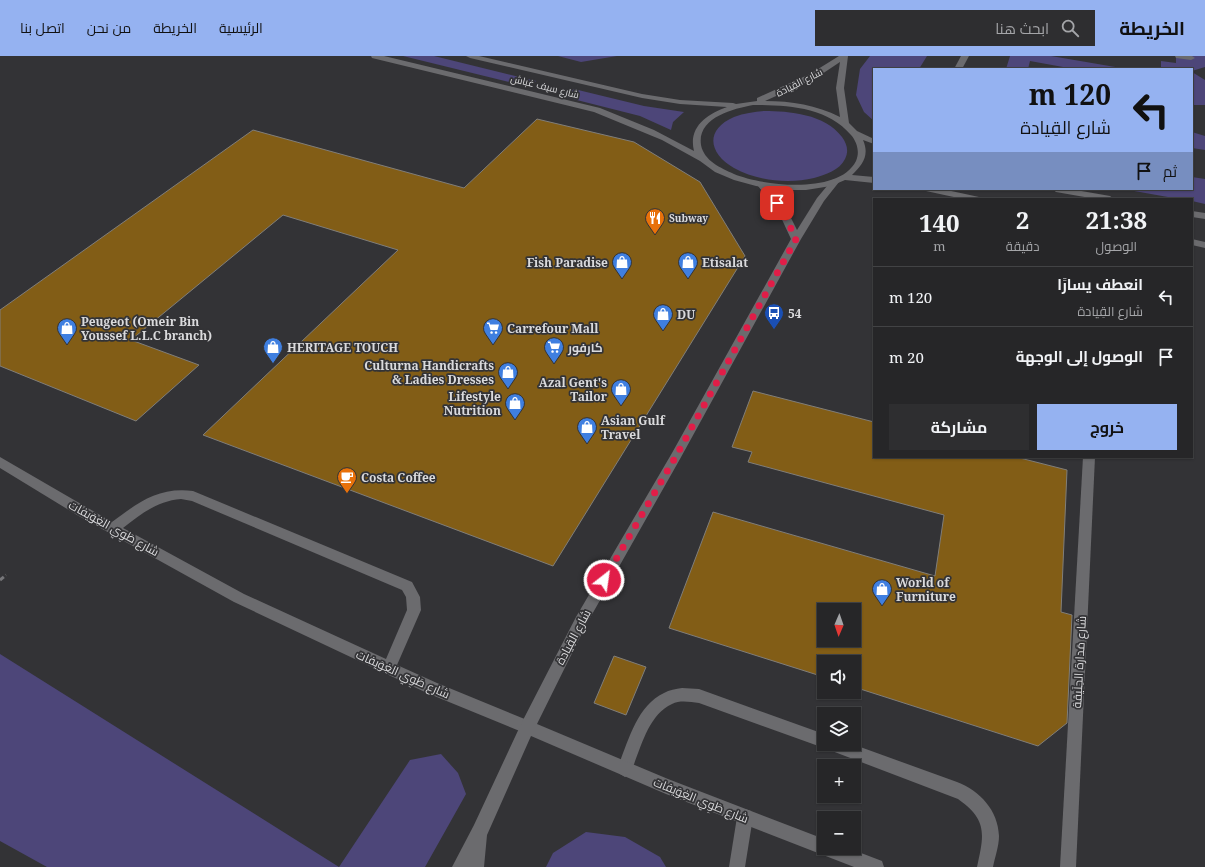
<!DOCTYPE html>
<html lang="ar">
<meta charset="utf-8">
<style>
:root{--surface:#262628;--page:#2e2e30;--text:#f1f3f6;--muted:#a4a5a8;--line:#424345;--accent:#95b2f1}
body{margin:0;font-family:"Noto Serif",Cairo,serif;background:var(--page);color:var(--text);direction:rtl;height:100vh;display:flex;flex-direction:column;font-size:15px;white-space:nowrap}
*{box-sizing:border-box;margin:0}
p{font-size:13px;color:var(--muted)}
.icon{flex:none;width:22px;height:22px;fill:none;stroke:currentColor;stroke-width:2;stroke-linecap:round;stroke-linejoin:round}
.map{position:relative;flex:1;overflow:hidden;direction:ltr}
.side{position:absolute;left:873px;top:142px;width:320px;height:260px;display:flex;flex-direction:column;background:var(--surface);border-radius:0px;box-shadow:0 1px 3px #0004,0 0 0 1px var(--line);direction:rtl}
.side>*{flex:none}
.banner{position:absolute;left:873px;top:12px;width:320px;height:122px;border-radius:0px;box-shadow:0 1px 3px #0004,0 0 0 1px var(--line);direction:rtl;background:#95b2f1;color:#111;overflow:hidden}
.needle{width:26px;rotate:182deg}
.controls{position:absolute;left:817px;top:547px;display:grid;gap:8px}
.controls a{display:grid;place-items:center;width:44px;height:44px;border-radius:0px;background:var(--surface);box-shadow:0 1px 3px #0004,0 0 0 1px var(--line);font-size:20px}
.pin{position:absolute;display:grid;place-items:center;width:34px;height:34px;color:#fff;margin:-17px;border-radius:8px;box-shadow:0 2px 6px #0006}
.me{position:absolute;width:44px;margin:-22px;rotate:30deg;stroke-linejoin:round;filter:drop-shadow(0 0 3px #0008)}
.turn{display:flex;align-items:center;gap:14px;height:84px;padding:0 16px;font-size:18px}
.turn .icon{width:52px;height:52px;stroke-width:2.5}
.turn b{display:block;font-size:28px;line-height:34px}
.then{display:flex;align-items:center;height:38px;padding:0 16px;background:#0003;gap:8px;font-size:15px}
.eta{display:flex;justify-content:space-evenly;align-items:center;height:68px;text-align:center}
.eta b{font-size:24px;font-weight:700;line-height:28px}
.action{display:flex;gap:8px;margin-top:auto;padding:8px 16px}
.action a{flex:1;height:46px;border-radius:0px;background:var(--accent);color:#111;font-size:16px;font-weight:700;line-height:46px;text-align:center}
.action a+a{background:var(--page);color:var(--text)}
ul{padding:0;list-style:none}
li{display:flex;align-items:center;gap:12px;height:60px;padding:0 16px;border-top:1px solid var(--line)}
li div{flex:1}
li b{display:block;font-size:15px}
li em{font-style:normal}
header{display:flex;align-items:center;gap:24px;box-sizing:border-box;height:56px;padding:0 20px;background:var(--accent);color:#111}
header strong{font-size:19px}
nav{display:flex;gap:22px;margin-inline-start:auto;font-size:14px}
.search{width:280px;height:36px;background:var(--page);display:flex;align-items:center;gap:10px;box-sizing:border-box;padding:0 14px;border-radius:0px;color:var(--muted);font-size:15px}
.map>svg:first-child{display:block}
.green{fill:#4d4679}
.building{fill:#825d16;stroke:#807e7a;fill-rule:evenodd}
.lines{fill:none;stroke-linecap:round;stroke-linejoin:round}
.path{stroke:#767679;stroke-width:3;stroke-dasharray:5 2.5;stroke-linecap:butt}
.lane{fill:#6b6b6e;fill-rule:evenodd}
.street{fill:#6b6b6e;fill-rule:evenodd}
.secondary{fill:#6b6b6e;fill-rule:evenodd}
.route{stroke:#e11d48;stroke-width:7;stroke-dasharray:0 12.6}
.labels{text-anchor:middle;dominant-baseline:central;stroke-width:3.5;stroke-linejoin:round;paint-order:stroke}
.far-street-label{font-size:10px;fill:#dadadc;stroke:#333336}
.far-poi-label{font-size:10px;font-weight:bold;fill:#dadadc;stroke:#333336;text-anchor:start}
.poi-label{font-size:12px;font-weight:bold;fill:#dadadc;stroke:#333336;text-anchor:start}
.street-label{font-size:12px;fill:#dadadc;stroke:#333336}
</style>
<header>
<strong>الخريطة</strong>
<div class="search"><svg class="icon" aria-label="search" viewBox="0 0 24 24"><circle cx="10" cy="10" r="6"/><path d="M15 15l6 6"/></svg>ابحث هنا</div>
<nav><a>الرئيسية</a><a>الخريطة</a><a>من نحن</a><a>اتصل بنا</a></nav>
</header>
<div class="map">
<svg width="1205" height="811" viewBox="0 0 1205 811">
<rect width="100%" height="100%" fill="#333336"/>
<g class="green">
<path d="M403 0H434L536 25 529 31Z"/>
<path d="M558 0H617L581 6Z"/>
<path d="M870 0H927L919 13H874V65L864 56 856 39 860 13Z"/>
<path d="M1010 0H1051L1127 13H1074L1030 5 1028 13H1006Z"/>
<path d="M1176 0H1205V11L1192 15V13H1161V5L1176 7Z"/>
<path d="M1192 16 1205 24V49H1192Z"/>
<path d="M574 33 644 50 684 56 673 66 671 74 640 60 565 41Z"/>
<path d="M764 55C789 55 825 58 842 81 847 88 849 95 845 103 840 114 825 119 814 122 789 128 757 125 734 112 709 98 704 74 734 61 744 57 754 56 764 55Z"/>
<path d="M1192 76 1205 80V94L1192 92Z"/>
<path d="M1192 121 1205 123V148L1192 145V143H1179L1123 133H1192Z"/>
<path d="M0 598 339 811 410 704 441 698 458 717 466 738 425 811H47L0 785Z"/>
<path d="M586 776 625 781 660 801 666 811H546L553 797Z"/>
</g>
<g class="building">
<path d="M537 63 634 86 700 126 745 200 553 510 203 379 398 194 283 159 131 284 199 309 136 365 0 310V254L253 74 464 132Z"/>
<path d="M753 335 874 366V401H1016L1067 414 1061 556 1072 559 1067 667 1038 690 854 631V606H824V621L669 572 713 456 935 520 944 459 748 406 752 396 732 391ZM824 554H854V584H824Z"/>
<path d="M614 600 646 611 626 659 594 647Z"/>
</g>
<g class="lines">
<path class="path" d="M0 524 6 519"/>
<g class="lane">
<path d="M961 0H969L962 13H954Z"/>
<path d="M1175 0H1192L1195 2 1191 4 1176 2Z"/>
<path d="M0 401 112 466C139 446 158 431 193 435L412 526 420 541 421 554 397 609 437 627 532 666 535 671 532 676 527 678 427 637 234 546 77 459 0 412ZM181 443 192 445 402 534 406 541 407 554 386 603 244 538 123 472C141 458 157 445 181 443Z"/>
<path d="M682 632 699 633 824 678V688H852L957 726C980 735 998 754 999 780 999 790 995 801 993 811H977C984 779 988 764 958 743L832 695 826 692H824L699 647C690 646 680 644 672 648 647 659 640 696 630 718L625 721 620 718 617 713C628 687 636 650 664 637 669 634 676 633 682 632Z"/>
<path d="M745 753 751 755 753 761 745 811H729L737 761 739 755Z"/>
</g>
<g class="street">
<path d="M835 123 839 126 824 145 801 183 680 403 586 569 537 668 668 723 824 783V792H848L882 805 884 811H854L666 738 531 680 487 779 484 811H452L474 769 522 666 576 561 672 397 791 183 778 155 758 130 762 127 765 128 787 154 797 174 817 142 832 124Z"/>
<path d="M1083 401H1095L1076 811H1060Z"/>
</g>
<g class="secondary">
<path d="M371 0H384L600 52 654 74 694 95C688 71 707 58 727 51L680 48 642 42 470 2 466 0H479L642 38 680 44 733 47 736 48 757 45V42L810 18 839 0H848L844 32 849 67 857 75 874 83V88L863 84C870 100 862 109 852 119L874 121V127L845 124 831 130 806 134H783L756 130 734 124 715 116 700 105 662 84 594 56 372 2ZM840 6 836 32 840 61C816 49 792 45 765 45L816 22ZM753 49C787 49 827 51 851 79 857 86 860 96 856 105 839 139 763 130 734 118 721 112 704 105 701 89 697 62 732 53 753 49Z"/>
<path d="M925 133H942L979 141 980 143H963L926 135Z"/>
<path d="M1052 133H1070L1110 140 1114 143H1096L1056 136Z"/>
<path d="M1192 155 1205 157V163L1192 161Z"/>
<path d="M1192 183 1205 186V192L1192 189Z"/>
</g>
</g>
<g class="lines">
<path class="route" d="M604 524 676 400 796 183 782 154 777 147"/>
</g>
<defs>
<g id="restaurant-pin" transform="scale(1)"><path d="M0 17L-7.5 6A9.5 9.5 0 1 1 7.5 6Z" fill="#e8710a" stroke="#333336"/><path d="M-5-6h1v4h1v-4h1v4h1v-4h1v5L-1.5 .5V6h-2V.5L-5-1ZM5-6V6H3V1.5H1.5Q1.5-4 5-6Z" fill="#fff"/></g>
<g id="shop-pin" transform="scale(1)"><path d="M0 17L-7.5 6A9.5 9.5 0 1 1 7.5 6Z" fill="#3f7fe0" stroke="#333336"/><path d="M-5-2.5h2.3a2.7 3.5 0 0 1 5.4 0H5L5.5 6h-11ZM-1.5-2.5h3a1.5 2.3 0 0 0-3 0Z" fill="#fff"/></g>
<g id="bus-pin" transform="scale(1)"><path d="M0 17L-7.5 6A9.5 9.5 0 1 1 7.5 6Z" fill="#1a4fb4" stroke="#333336"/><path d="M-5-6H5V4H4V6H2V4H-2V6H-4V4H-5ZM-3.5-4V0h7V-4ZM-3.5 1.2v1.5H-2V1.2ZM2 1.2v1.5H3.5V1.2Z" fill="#fff"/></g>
<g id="supermarket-pin" transform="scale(1)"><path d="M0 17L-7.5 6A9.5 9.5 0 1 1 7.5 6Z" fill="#3f7fe0" stroke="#333336"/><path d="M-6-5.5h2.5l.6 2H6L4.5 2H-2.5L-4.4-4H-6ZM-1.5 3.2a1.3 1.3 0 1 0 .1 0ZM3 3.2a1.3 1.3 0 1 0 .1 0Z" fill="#fff"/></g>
<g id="cafe-pin" transform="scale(1)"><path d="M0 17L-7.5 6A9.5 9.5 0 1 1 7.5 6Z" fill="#e8710a" stroke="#333336"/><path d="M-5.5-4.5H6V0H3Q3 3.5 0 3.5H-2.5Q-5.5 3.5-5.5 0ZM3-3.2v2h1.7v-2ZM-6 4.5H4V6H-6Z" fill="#fff"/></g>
</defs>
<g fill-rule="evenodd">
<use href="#restaurant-pin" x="655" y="162"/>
<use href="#shop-pin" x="622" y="206"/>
<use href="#shop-pin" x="688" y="206"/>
<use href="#bus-pin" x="774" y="257"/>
<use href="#shop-pin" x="663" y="258"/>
<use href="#shop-pin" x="67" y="272"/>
<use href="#supermarket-pin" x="493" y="272"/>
<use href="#shop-pin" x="273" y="291"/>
<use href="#supermarket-pin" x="554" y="291"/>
<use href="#shop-pin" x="508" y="316"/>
<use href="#shop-pin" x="621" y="333"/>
<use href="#shop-pin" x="515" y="347"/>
<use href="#shop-pin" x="587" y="371"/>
<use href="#cafe-pin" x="347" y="421"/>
<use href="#shop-pin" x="882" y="533"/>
</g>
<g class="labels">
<g class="far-street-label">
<text transform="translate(799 26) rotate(-27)">شارع القِيادة</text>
<text transform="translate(545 30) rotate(14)">شارع سيف غباش</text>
</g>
<g class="far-poi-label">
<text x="669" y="162">Subway</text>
</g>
<g class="poi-label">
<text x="608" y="206" text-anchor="end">Fish Paradise</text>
<text x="702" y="206">Etisalat</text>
<text x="788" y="257">54</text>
<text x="677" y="258">DU</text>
<text x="81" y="265">Peugeot (Omeir Bin<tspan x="81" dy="14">Youssef L.L.C branch)</tspan></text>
<text x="507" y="272">Carrefour Mall</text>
<text x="287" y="291">HERITAGE TOUCH</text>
<text x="568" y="291">كارفور</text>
<text x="494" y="309" text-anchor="end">Culturna Handicrafts<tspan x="494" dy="14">&amp; Ladies Dresses</tspan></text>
<text x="607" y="326" text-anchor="end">Azal Gent's<tspan x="607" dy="14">Tailor</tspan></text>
<text x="501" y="340" text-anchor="end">Lifestyle<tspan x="501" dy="14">Nutrition</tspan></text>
<text x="601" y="364">Asian Gulf<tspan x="601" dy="14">Travel</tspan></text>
<text x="361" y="421">Costa Coffee</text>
<text x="896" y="526">World of<tspan x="896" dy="14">Furniture</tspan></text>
</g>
<g class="street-label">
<text transform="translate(114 472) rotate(29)">شارع طَوِي الغِوَيفات</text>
<text transform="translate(573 581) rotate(-62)">شارع القِيادة</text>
<text transform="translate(1079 606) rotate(-87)">شارع مَدارة الحِلَيقة</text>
<text transform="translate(403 618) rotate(24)">شارع طَوِي الغِوَيفات</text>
<text transform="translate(701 744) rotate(22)">شارع طَوِي الغِوَيفات</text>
</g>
</g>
</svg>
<div class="controls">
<a><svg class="needle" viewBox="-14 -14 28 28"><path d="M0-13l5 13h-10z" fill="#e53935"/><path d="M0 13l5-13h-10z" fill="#a4a5a8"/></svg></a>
<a><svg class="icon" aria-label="sound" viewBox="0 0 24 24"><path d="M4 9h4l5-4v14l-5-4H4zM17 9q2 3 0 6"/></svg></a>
<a><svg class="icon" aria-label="layers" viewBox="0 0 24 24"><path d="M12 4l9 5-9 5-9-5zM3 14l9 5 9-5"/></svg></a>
<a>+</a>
<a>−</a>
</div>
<div class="pin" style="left:777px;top:147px;background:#d93025"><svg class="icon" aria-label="arrive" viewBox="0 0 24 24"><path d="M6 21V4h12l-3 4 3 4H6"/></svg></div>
<svg class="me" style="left:604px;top:524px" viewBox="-20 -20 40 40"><circle r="17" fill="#e11d48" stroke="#fff" stroke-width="3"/><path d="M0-11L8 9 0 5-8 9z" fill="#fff"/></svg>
<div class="banner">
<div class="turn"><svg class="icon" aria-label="left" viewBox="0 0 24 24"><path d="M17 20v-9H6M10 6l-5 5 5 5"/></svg><div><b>120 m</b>شارع القِيادة</div></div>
<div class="then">ثم<svg class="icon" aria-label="arrive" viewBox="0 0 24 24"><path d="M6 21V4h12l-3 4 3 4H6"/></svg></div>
</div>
<section class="side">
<div class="eta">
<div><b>21:38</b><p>الوصول</p></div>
<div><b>2</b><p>دقيقة</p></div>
<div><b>140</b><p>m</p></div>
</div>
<ul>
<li><svg class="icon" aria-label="left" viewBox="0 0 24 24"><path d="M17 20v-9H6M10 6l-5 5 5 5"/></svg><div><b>انعطف يسارًا</b><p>شارع القِيادة</p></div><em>120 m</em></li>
<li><svg class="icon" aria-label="arrive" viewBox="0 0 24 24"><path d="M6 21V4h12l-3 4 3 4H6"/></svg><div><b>الوصول إلى الوجهة</b></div><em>20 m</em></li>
</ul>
<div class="action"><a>خروج</a><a>مشاركة</a></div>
</section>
</div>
